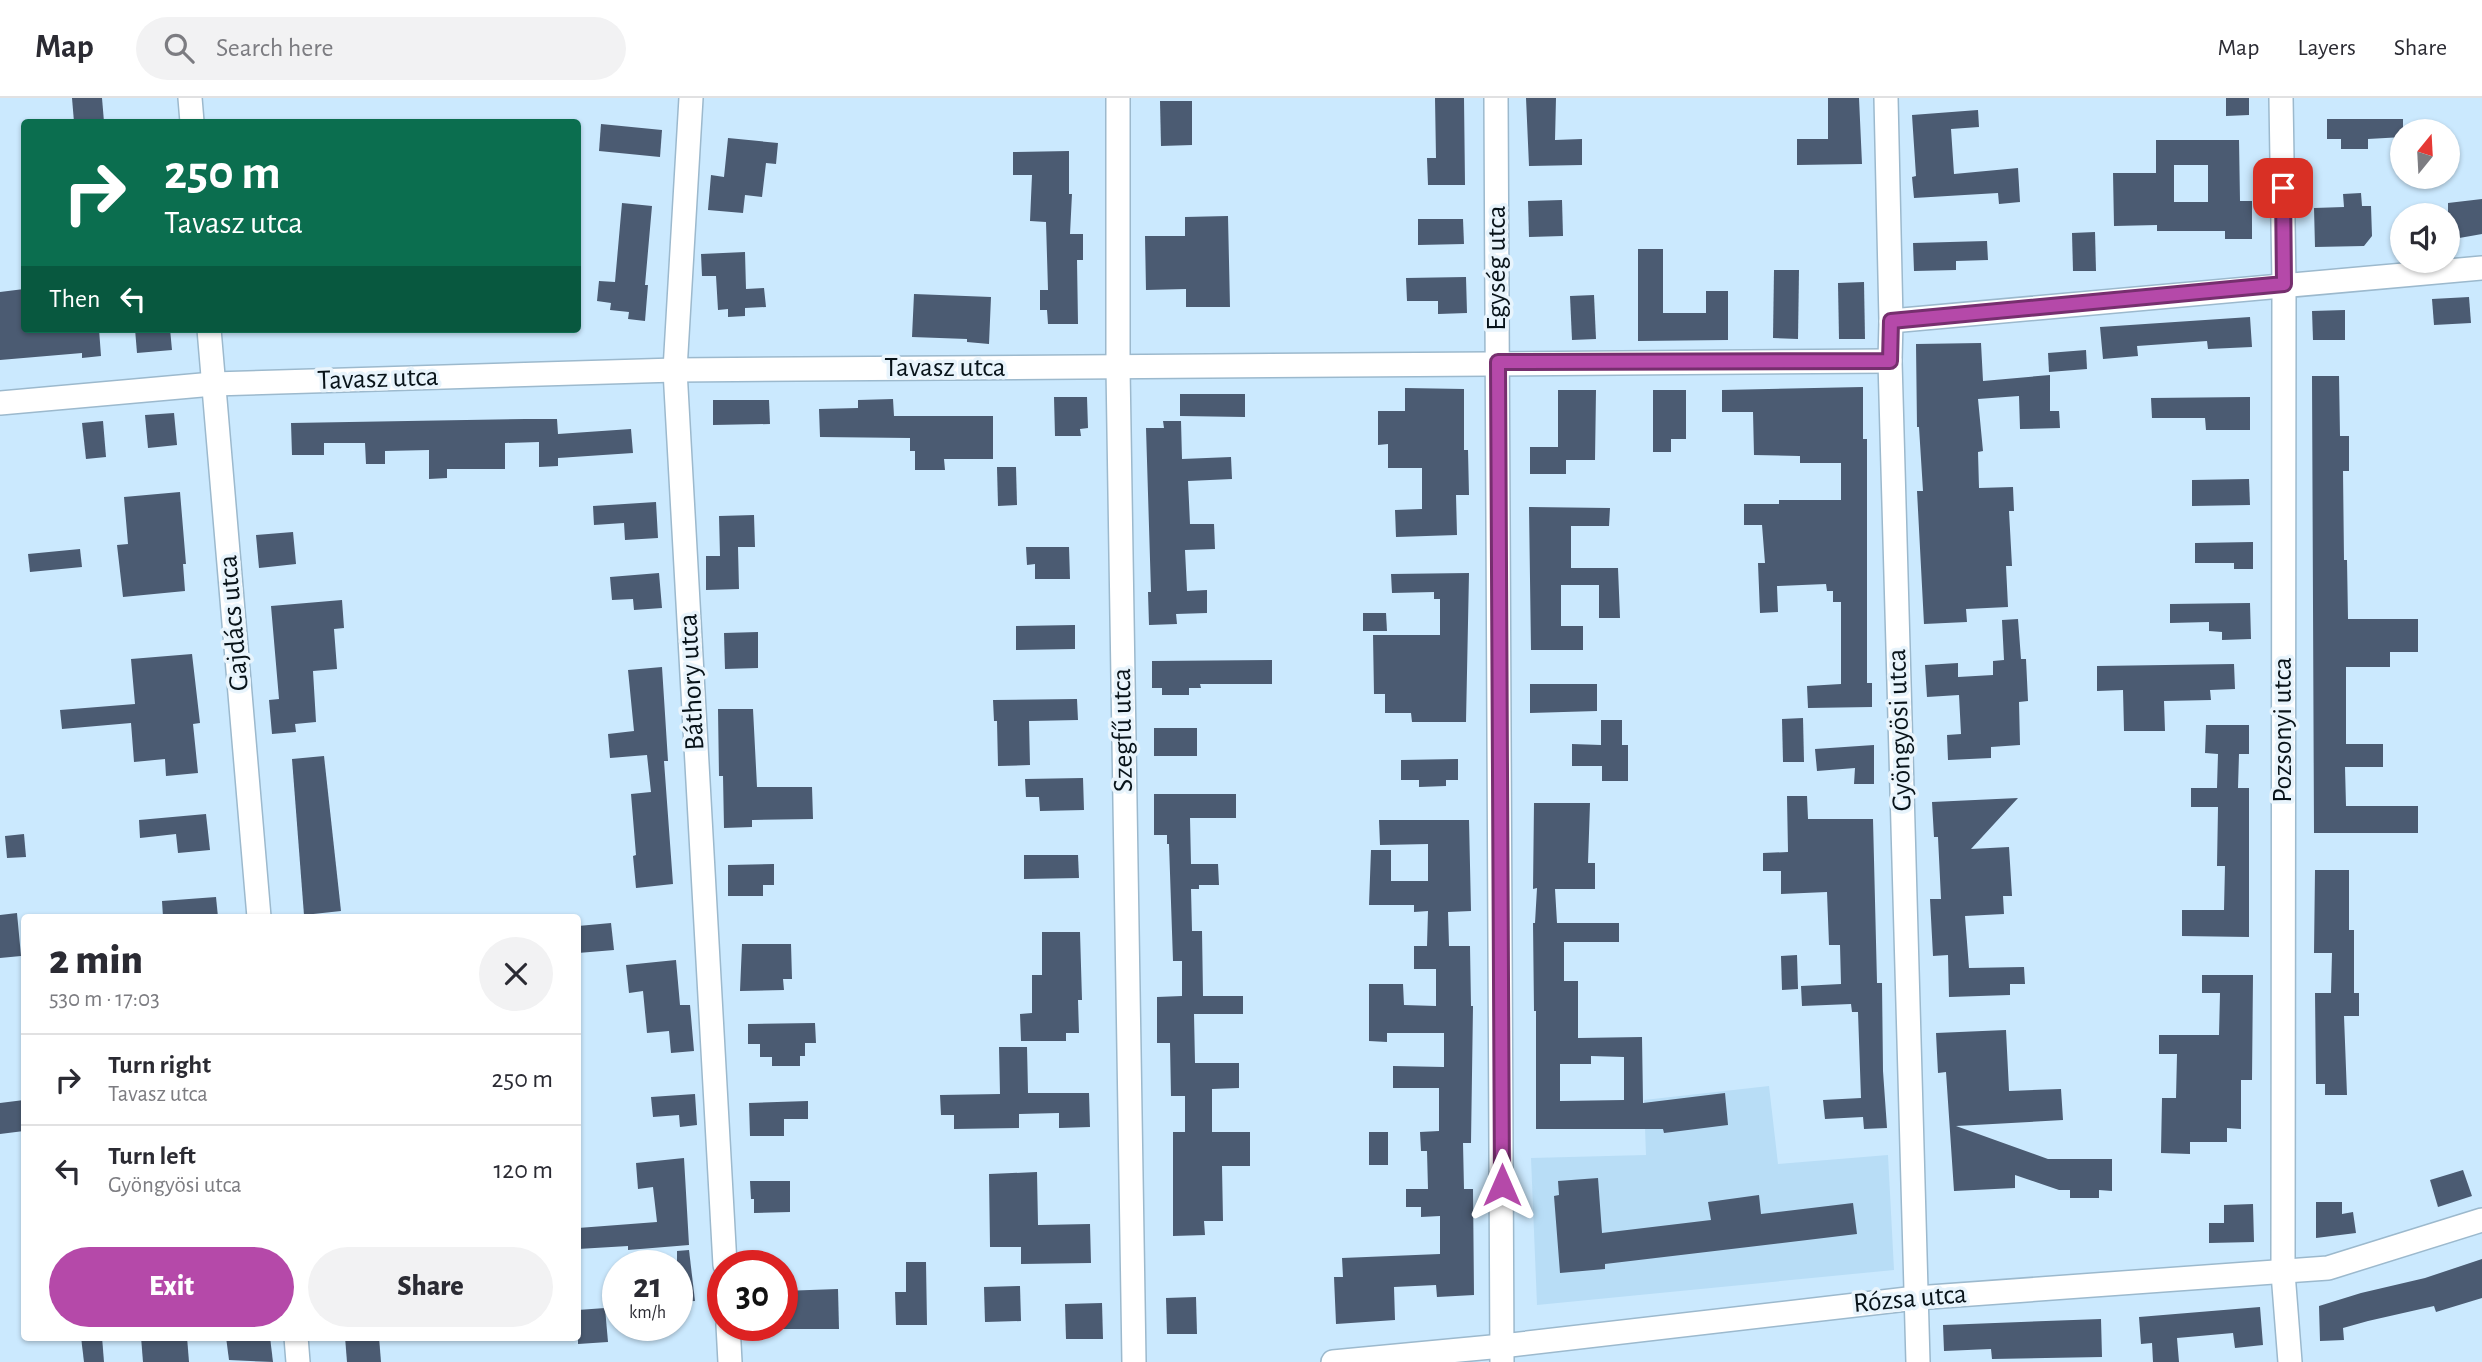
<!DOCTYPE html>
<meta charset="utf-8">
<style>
:root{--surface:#fff;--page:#f2f2f3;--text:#2b2b33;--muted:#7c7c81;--line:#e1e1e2;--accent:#b549a9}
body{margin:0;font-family:"Alegreya Sans",sans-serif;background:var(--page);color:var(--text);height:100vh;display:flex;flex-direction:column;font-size:26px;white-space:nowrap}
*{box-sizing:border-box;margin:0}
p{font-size:23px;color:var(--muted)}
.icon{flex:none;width:38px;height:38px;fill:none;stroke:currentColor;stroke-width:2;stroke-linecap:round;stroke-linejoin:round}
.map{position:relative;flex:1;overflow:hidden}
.sheet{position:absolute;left:21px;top:816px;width:560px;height:427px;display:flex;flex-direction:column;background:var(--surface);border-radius:7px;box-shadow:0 2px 5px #0004}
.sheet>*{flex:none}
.top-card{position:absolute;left:21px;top:21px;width:560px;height:214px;border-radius:7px;box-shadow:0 2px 5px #0004;background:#0b6e4f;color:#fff;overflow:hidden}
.needle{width:46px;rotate:18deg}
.controls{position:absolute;left:2390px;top:21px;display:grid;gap:14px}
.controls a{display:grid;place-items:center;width:70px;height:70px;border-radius:50%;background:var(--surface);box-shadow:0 2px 5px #0004;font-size:35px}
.speed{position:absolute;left:602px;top:1152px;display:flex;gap:14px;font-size:35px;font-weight:700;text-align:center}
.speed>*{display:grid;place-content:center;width:91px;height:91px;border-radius:50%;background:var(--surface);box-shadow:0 2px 5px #0004;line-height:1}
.speed small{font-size:18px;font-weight:400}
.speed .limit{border:10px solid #d22;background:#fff;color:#111}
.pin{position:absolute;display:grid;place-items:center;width:60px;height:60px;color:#fff;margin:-30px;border-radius:14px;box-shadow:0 4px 10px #0006}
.me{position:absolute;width:77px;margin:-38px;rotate:0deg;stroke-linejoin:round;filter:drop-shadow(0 0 5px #0008)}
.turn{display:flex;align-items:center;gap:24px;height:147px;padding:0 28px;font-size:32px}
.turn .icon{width:91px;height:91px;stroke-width:2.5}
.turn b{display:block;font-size:49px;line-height:60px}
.then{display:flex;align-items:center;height:66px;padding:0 28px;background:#0003;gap:14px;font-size:26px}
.round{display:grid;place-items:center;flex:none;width:74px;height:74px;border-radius:37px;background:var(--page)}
.headline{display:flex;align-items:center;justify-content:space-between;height:119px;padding:0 28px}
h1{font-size:42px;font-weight:800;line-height:52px}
.action{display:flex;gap:14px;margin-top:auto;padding:14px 28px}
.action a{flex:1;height:80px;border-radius:42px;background:var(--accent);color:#fff;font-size:28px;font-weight:800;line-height:80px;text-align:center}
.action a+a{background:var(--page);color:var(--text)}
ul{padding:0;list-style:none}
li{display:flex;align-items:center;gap:21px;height:91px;padding:0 28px;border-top:2px solid var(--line)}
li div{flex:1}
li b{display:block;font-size:26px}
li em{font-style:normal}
header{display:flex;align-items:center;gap:42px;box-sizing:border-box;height:98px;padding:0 35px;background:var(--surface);border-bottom:2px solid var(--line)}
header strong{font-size:33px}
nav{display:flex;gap:38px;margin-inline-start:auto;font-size:24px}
.search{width:490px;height:63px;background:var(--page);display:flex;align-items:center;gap:18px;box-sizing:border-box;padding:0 24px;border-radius:38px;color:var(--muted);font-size:26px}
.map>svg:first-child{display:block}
.built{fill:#b8ddf6}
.building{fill:#4b5b72;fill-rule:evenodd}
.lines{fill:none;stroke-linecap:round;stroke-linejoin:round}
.minor-casing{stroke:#9cb9cd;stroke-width:26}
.minor{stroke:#fff;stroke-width:23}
.route-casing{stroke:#762f6e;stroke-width:18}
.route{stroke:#b549a9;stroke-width:12}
.labels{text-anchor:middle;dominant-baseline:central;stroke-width:7;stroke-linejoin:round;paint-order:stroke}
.street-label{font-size:28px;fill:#081319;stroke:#e8f4fc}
</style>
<header>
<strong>Map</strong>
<div class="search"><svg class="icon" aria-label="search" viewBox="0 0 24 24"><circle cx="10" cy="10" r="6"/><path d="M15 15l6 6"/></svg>Search here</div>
<nav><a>Map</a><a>Layers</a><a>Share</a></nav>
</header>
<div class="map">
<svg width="2482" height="1264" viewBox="0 0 2482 1264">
<rect width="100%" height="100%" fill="#cbe9fe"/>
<path class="built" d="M1769 988 1778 1066 1888 1057 1894 1172 1537 1207 1531 1060 1646 1057 1644 1002Z"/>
<g class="building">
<path d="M72 0H102L104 24H74Z"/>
<path d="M1435 0H1464L1465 87H1428L1427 60H1436Z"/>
<path d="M1526 0H1556L1555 42 1582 41V67L1529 68Z"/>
<path d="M1828 0H1859L1862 66 1797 67V41H1828Z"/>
<path d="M2226 0H2249V17L2226 18Z"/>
<path d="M1160 3H1192V47L1161 48Z"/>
<path d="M1978 12 1979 29 1951 31 1954 76 2018 70 2020 104 1999 106 1998 95 1914 100 1912 79 1916 78 1912 17Z"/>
<path d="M2327 21H2403V39L2368 41V51H2341V41H2327Z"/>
<path d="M601 26 662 32 660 59 599 53Z"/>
<path d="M728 40 778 45 776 66 766 65 762 99 745 97 743 115 708 112 711 77 724 79Z"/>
<path d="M2156 42H2239L2240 103H2252V141H2225V133H2157V127L2114 128 2113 75H2156ZM2174 67H2208V104H2174Z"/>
<path d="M1069 53V96H1072L1070 136H1083V162H1077L1078 226H1048L1047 212H1040V192H1048L1046 124 1030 123 1032 77H1013V54Z"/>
<path d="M2361 95 2362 108H2371L2372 138 2364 148 2315 149 2314 110 2344 109 2343 96Z"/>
<path d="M2482 101V136L2448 142V105Z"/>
<path d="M1562 102 1563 138 1529 139 1528 103Z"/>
<path d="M622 105 652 108 645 187H648L645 223 628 221 629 214 610 212 611 205 597 203 599 183 615 184Z"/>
<path d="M1228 118 1230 209H1186V191L1146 192 1145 138H1185V119Z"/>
<path d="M1418 121H1463L1464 146 1418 147Z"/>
<path d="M2095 134 2096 173H2073L2072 135Z"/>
<path d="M1987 143 1988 162 1956 163V172L1914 173 1913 145Z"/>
<path d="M1638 151H1663V215H1706V193H1728V242L1638 243Z"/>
<path d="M745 154 746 191 764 190 766 209 745 210V218L728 219V211L718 212 716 178H702L701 156Z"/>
<path d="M1774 172H1799L1798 241 1773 240Z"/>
<path d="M1466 179 1467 215 1438 216V203H1407L1406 180Z"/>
<path d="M1864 184 1865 241H1839L1838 185Z"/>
<path d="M24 191V231H99L101 258 82 260V255L0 262V194Z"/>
<path d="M914 196 991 199 989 246 967 244V241L912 239Z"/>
<path d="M1594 197 1596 241 1572 242 1570 198Z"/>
<path d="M2469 199 2471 225 2434 227 2432 201Z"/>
<path d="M2345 212V242H2313L2312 213Z"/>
<path d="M2250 219 2252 249 2208 251 2207 243 2137 248 2138 258 2103 261 2100 229Z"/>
<path d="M135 231H170L172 252 137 255Z"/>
<path d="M1981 245 1983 283 2050 277V313H2059L2060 330 2020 331 2019 298 1978 301 1983 353 1978 354 1979 390 2013 389 2014 413H2009L2012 468H2006L2008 509 1966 511 1967 524 1924 526 1917 393H1923L1919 329H1917L1916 246Z"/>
<path d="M2086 252 2087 271 2049 274 2048 255Z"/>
<path d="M2312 278H2339L2340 338H2349V373H2343L2344 462H2347L2348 521H2418V554H2390V569H2346V646H2383V669H2345L2346 708H2418V735H2314Z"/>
<path d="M1863 289V341H1867V585H1872V609L1808 610 1807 588 1841 586V504H1833V493H1827L1826 486 1777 488 1778 514 1760 515 1758 465H1765L1762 427H1744V406H1779V402H1841V365H1800V358L1754 357 1753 314H1722V292Z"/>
<path d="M1405 290 1464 291V352H1468L1469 397H1456L1457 437 1396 439 1395 412 1422 411V370H1388V346L1378 347V313H1405Z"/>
<path d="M1558 292H1596L1595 362H1566V376H1530V349H1558Z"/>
<path d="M1653 292H1686V341H1671V354H1653Z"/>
<path d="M1180 296H1245V319L1180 318Z"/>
<path d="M1054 299H1087L1088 330 1080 331 1081 338H1055Z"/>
<path d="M2250 299V332H2206L2205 320H2152L2151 300Z"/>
<path d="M893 301 894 318H993V361H944L945 372H915V353H910V340L820 339 819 311 858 310V302Z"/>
<path d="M713 302H769L770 326 713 327Z"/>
<path d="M174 315 177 347 148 350 145 317Z"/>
<path d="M526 321H557L558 336 631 331 633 355 558 360V368L539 369V344L505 345V371H447V380L429 381V352L385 353V366H366L365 345H324V357H292L291 325Z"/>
<path d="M103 323 106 359 86 361 82 325Z"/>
<path d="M1163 323H1181L1182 361 1231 359 1232 381 1188 383 1190 426H1214L1215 451 1185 452 1187 493 1207 492V515L1176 516 1177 526 1149 527 1148 494H1151L1146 330H1164Z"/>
<path d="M997 369H1016L1017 407 998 408Z"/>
<path d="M2249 381 2250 407 2192 408V382Z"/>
<path d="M180 394 186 466H183L185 493 123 499 117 447 128 446 124 399Z"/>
<path d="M656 404 658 440 625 442 624 425 594 427 593 408Z"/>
<path d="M1529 409 1610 410 1609 428H1571V470H1618L1620 520H1599V487H1561V528H1583V552H1531Z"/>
<path d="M754 417 755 449H738L739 491 706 492V458H720L719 418Z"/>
<path d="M293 434 296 466 259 470 256 437Z"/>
<path d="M2253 444V471H2234V465H2195V445Z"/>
<path d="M1026 449H1069L1070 481H1035V466L1027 467Z"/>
<path d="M80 451 82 469 30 474 28 456Z"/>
<path d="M659 475 662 510 634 512 633 501 612 502 610 479Z"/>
<path d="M1469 475 1466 624H1412L1411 615H1385V596H1374L1373 537H1440V501H1434V494L1392 495 1391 476Z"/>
<path d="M342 502 344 530 334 531 337 571 313 573 316 624 295 626 296 634 272 636 269 602 279 601 271 508Z"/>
<path d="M2250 505 2251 541 2222 542V534L2209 533V524L2170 525V506Z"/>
<path d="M1363 515H1386L1387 533H1363Z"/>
<path d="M2018 521 2021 561H2026L2028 603 2019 604 2020 647 1991 649V660L1948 662 1947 637 1961 636 1959 597 1927 599 1925 567 1958 565V579L1993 577V563L2004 562 2002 522Z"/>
<path d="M1075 527V551L1016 552V528Z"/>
<path d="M758 534V570L725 571 724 535Z"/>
<path d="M192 556 200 625 193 626 198 675 166 678 165 661 134 664 131 625 62 631 60 612 135 606 131 561Z"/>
<path d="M1272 562V586H1200L1201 590H1189V597H1162V590H1152V563Z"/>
<path d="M2234 566 2235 591 2210 592 2211 602 2164 603 2165 633H2124L2123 592 2097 593V568Z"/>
<path d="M662 569 668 663H664L673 786 636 790 633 758 636 757 631 696 651 694 647 657 610 660 608 636 634 633 628 572Z"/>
<path d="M1530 586H1597V613L1530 615Z"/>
<path d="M1077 601 1078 622 1029 623 1030 667 998 668 997 623H994L993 602Z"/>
<path d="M718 611H753L757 689H812L813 721 752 722V729L724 730 723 678H719Z"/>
<path d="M1803 620 1804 664H1783L1782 621Z"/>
<path d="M1601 622H1622V647H1628V683H1602V668H1572V646L1601 647Z"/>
<path d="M2206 627H2249V656H2239L2238 690H2249V839L2182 838V812H2224L2225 768H2217L2218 709H2191V690H2217L2218 656 2205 655Z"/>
<rect x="1154" y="630" width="43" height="28"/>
<path d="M1874 647V686H1854L1855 670 1817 673 1815 651Z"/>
<path d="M324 658 341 813 304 817 292 661Z"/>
<path d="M1458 661V682H1446V688L1419 689V682H1401V662Z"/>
<path d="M1083 680 1084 712 1040 713 1039 699H1026L1025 681Z"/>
<path d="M1154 696H1236V720H1190L1191 766H1218L1219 787H1199V791H1191L1192 833H1202L1203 898H1243V916H1194L1195 965H1239V990L1212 991V1034H1250V1068H1222L1223 1123H1204L1205 1137 1173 1138V1034H1185V998H1171L1170 945H1157V899L1182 898V863H1173L1169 746H1167V737H1154Z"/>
<path d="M1787 698H1807L1808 721H1873L1877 885H1882L1883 973 1887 1030 1864 1031 1863 1019 1825 1021 1823 1002 1861 1000 1858 914H1852L1851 906 1802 908 1801 888 1841 886 1840 847H1829L1827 794 1781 796V773H1763V755L1788 754Z"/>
<path d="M2018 700 1971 751 2009 749 2012 798H2003L2004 816 1965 818 1969 870 2024 869 2025 886H2010V897L1949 899 1948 857 1933 858 1930 801H1941L1938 739H1934L1932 704Z"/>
<path d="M1534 705H1590L1588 765H1595V791H1555L1557 825H1619V844H1564V883H1578V940L1642 939 1643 1005 1725 995 1728 1027 1664 1035 1663 1031H1536V913H1534L1533 825H1535L1537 790 1533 791ZM1591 958 1624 959V1002L1560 1003V966H1591Z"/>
<path d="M206 716 210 752 178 755 176 736 140 740 139 722Z"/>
<path d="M1379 722H1469L1471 813 1448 814 1449 848H1470L1471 908H1473L1471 1045H1463L1464 1091H1473L1474 1197 1437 1199 1436 1187 1394 1189 1395 1222 1336 1226 1334 1179H1343L1342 1160 1440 1156V1118L1421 1119V1109H1406V1091H1428L1427 1053H1421L1420 1034 1439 1033V990H1393V968L1444 969V935H1387V944L1369 943V886H1403L1404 907 1436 908V871H1414V848H1427L1428 813 1414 814V807H1369L1371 752H1391V783H1428V746L1380 747Z"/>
<path d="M24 736 26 759 7 760 5 738Z"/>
<path d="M1024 757H1078L1079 780 1024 781Z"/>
<path d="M774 766V787H763V798H728V767Z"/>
<path d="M2315 772H2349V832H2354V895H2359V918H2344L2347 997H2325V986H2316L2315 895H2331L2332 855H2314Z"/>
<path d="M216 799 218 819H163L162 803Z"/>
<path d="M17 815 21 858 0 860V817Z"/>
<path d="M611 825 614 852 578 855V828Z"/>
<path d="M1042 834H1080L1082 902H1078L1079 935H1066V943H1021L1020 916 1032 915V877H1042Z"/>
<path d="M742 846H791L792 881H783L784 892 740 893Z"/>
<path d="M1797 857 1798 891 1782 892 1781 858Z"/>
<path d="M676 862 680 907H690L694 953 671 955 669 933 647 935 643 893 629 895 626 867Z"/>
<path d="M2202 877H2253L2252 982H2241V1031L2227 1030V1044H2190V1056L2161 1055 2162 1000H2176L2177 956H2159V937H2219L2220 895H2202Z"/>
<path d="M815 925 816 945H805V958H800V968H772V959H760V946H748V926Z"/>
<path d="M2006 932 2009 993 2061 991 2063 1022 1956 1028 2048 1061H2112V1093L2099 1092V1100H2070V1092H2059L2015 1077V1090L1954 1093 1946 974 1938 975 1936 935Z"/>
<path d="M999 949H1027L1028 995H1089L1090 1029 1059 1030V1015L1019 1016V1030L954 1031V1017H941L940 997 1000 996Z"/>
<path d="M695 996 697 1027 680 1029 679 1017 653 1019 651 999Z"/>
<path d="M24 1002V1033L0 1036V1005Z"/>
<path d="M808 1003V1021H784V1038H750L749 1005Z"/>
<rect x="1369" y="1034" width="19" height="33"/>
<path d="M684 1060 689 1147 628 1152V1148L578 1151V1130L657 1124 653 1089 638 1091 636 1065Z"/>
<path d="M2463 1072 2472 1098 2438 1109 2430 1082Z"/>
<path d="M1037 1074 1038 1127 1090 1126 1091 1165 1021 1166V1149H990L989 1076Z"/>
<path d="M1598 1080 1602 1135 1711 1122 1708 1104 1759 1097 1761 1116 1853 1105 1857 1136 1605 1166V1171L1560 1175 1554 1098 1559 1097 1558 1083Z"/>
<path d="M750 1083H790V1114L754 1115V1101H751Z"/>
<path d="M2316 1104H2342V1116L2353 1114 2356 1135 2316 1140Z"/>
<path d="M2253 1106 2254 1144 2209 1145V1125H2224V1107Z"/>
<path d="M689 1152 695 1203 677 1204V1153Z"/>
<path d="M2482 1161V1200L2436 1214 2434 1208 2368 1223 2343 1230 2344 1242 2320 1243 2319 1208 2361 1195 2425 1180Z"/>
<path d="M906 1164H926L927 1227H896L895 1194H906Z"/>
<path d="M1020 1188 1021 1223 985 1224 984 1189Z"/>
<path d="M838 1191 839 1231H782V1193Z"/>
<path d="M1196 1199 1197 1236H1167L1166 1200Z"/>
<path d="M1102 1205 1103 1241H1066L1065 1206Z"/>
<path d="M2260 1209 2263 1247 2235 1250 2233 1235 2177 1240 2179 1264H2153L2152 1245 2141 1246 2139 1219Z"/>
<path d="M605 1210 608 1244 578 1246V1212Z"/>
<path d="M2101 1221 2102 1259 1992 1261 1991 1251 1944 1253 1943 1227Z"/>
<path d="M81 1239H102L104 1264H84Z"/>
<path d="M141 1239H187L189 1264H143Z"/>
<path d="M226 1239H270L273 1264 229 1262Z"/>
<path d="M345 1239H379L381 1264H347Z"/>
</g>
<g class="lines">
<g class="minor-casing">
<g id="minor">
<path d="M190 0 192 24"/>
<path d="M691 0 675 272 725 1167"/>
<path d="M1118 0V270L1134 1264"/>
<path d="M1496 0 1502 1264"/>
<path d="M1886 0 1891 223 1890 263 1918 1264"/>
<path d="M2281 0 2284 186 2283 1175 2290 1264"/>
<path d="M1891 223 2482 170"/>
<path d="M209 231 259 819"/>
<path d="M0 305 213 286 675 272 1890 263"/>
<path d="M728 1227 730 1264"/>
<path d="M296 1239 298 1264"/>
<path d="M1333 1264 1502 1248 1916 1200 2328 1170 2482 1122"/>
</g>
</g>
<use href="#minor" class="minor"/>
</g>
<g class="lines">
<g class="route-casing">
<path id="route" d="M1502 1087 1498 264 1890 263 1891 223 2284 186 2283 90"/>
</g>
<use href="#route" class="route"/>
</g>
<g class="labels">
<g class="street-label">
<text transform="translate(1497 170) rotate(-90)">Egység utca</text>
<text x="945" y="270">Tavasz utca</text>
<text transform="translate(378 281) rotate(-2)">Tavasz utca</text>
<text transform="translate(234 525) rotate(-95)">Gajdács utca</text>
<text transform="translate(692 584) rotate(-93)">Báthory utca</text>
<text transform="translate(1123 632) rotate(-91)">Szegfű utca</text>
<text transform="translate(1900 632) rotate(-92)">Gyöngyösi utca</text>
<text transform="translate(2283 632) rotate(-90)">Pozsonyi utca</text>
<text transform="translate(1910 1201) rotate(-5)">Rózsa utca</text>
</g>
</g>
</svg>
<div class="controls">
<a><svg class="needle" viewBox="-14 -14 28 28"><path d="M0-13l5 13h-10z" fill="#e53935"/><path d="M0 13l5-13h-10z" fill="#7c7c81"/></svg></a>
<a><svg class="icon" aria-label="sound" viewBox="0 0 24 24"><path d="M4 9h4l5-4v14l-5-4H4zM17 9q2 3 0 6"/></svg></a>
</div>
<div class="speed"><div>21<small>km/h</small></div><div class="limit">30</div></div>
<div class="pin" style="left:2283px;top:90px;background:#d93025"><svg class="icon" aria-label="arrive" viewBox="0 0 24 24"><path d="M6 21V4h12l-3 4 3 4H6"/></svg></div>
<svg class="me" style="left:1502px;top:1087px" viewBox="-20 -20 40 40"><path d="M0-17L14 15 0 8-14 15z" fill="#b549a9" stroke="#fff" stroke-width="4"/></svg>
<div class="top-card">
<div class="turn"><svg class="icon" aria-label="right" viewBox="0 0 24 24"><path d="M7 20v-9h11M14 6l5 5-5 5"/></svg><div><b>250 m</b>Tavasz utca</div></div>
<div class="then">Then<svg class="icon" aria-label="left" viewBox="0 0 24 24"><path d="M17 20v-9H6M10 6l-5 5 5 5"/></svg></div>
</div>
<section class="sheet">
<div class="headline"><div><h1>2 min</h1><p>530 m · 17:03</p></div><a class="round"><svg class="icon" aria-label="close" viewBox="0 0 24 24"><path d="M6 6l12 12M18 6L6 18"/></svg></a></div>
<ul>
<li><svg class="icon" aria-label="right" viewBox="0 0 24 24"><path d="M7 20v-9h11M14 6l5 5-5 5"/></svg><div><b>Turn right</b><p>Tavasz utca</p></div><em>250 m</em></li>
<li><svg class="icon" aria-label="left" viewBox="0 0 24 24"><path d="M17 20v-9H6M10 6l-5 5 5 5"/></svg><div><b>Turn left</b><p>Gyöngyösi utca</p></div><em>120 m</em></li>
</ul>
<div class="action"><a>Exit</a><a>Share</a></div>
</section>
</div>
